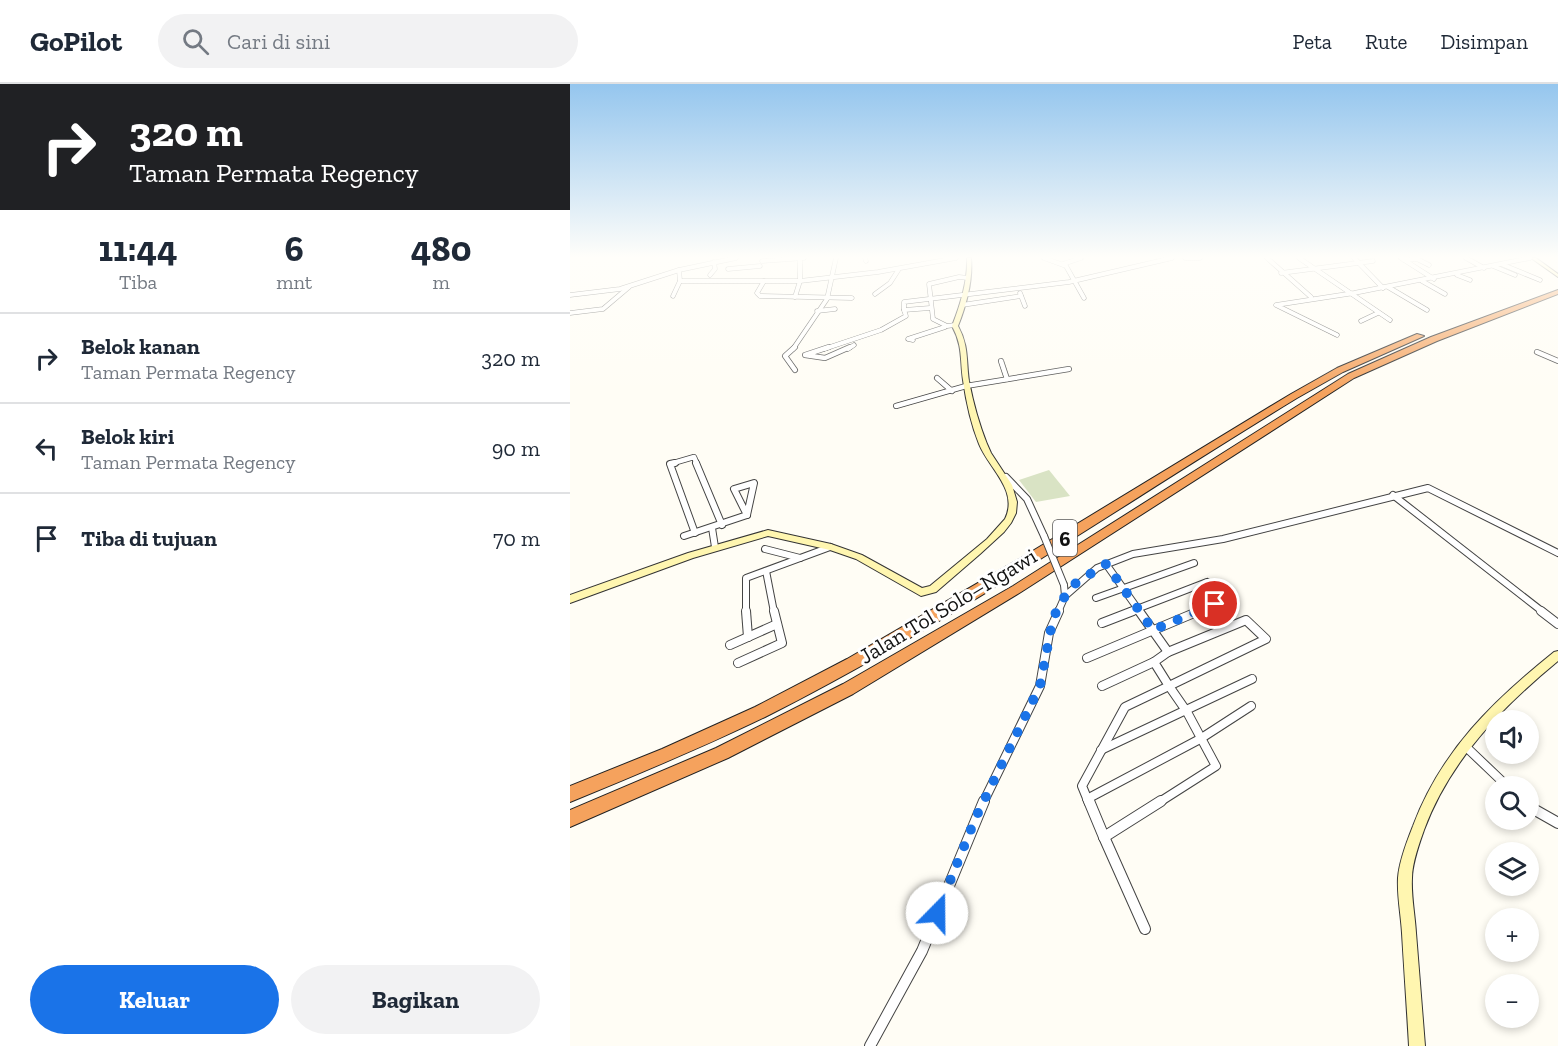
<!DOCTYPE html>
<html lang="id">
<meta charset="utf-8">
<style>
:root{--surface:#fff;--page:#f2f2f3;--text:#1f2937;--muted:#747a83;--line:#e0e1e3;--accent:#1a73e8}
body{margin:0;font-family:"Zilla Slab",serif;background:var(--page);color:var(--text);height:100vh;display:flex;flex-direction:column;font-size:22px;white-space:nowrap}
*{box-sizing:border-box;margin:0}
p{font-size:20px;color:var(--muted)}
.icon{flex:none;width:33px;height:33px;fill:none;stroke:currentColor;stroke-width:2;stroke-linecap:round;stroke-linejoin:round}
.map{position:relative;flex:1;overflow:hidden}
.side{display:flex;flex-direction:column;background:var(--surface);width:570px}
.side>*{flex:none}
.hud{background:#202124;color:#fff;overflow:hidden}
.buttons{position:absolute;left:915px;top:626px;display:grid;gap:12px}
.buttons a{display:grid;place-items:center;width:54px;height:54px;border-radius:50%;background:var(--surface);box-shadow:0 3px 9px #0003;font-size:30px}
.pin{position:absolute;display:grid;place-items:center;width:51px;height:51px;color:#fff;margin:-26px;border:3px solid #fff;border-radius:50%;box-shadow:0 2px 6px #0007}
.me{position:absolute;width:66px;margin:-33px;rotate:22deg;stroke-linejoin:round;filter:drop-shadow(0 0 4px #0008)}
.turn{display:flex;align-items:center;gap:21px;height:126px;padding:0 30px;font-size:27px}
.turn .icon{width:78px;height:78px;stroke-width:2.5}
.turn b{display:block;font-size:42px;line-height:51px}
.eta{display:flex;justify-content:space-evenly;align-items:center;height:102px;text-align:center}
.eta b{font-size:36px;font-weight:700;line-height:42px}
.primary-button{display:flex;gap:12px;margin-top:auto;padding:12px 30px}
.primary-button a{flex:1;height:69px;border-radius:36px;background:var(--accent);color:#fff;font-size:24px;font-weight:700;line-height:69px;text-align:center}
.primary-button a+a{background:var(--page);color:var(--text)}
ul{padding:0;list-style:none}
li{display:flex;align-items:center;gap:18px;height:90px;padding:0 30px;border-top:2px solid var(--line)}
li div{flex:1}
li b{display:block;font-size:22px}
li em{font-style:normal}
header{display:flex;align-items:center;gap:36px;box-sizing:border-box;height:84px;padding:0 30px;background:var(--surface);border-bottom:2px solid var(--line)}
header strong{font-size:28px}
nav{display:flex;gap:33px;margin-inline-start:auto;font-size:21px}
.search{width:420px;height:54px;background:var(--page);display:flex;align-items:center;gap:15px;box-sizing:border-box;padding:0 21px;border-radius:33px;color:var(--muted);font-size:22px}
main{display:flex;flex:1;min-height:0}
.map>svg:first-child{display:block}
.cemetery{fill:#d9e3c4}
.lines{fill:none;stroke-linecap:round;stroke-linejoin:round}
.street-far4-casing{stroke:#444;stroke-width:5}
.street-far3-casing{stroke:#444;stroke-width:6}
.street-far2-casing{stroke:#444;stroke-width:8}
.street-far1-casing{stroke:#444;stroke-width:10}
.street-casing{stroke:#444;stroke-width:12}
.secondary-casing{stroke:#333;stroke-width:2}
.highway-casing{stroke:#222;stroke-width:2}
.street-far4{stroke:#fff;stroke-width:4}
.street-far3{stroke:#fff;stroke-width:4.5}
.street-far2{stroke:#fff;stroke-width:6}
.street-far1{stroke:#fff;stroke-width:8}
.street{stroke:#fff;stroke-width:10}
.secondary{fill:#fff6b0;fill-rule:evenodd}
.highway{fill:#f5a25d;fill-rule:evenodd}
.street-bridge-casing{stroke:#444;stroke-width:8;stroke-linecap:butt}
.street-bridge{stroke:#fff;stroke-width:6}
.route{stroke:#1a73e8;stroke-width:10;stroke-dasharray:0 18}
.labels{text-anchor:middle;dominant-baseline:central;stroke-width:6;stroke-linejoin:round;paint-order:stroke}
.shield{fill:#fff;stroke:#585858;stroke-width:1.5}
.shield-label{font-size:21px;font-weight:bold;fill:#111}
.street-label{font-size:22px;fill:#111;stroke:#fff}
</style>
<header>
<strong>GoPilot</strong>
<div class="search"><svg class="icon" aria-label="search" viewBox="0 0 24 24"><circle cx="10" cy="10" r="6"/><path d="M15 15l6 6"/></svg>Cari di sini</div>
<nav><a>Peta</a><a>Rute</a><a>Disimpan</a></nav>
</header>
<main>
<section class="side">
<div class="hud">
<div class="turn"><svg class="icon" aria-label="right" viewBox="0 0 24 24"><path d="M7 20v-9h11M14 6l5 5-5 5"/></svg><div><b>320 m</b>Taman Permata Regency</div></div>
</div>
<div class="eta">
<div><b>11:44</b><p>Tiba</p></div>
<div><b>6</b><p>mnt</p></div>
<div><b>480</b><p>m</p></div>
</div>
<ul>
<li><svg class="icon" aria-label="right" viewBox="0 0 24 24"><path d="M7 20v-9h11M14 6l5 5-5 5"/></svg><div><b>Belok kanan</b><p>Taman Permata Regency</p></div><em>320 m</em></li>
<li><svg class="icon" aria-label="left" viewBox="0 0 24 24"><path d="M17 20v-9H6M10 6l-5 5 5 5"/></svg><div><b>Belok kiri</b><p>Taman Permata Regency</p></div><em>90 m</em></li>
<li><svg class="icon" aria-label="arrive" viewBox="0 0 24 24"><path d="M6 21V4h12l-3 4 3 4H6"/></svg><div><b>Tiba di tujuan</b></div><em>70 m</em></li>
</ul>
<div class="primary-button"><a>Keluar</a><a>Bagikan</a></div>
</section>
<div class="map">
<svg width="988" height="962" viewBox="0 0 988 962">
<rect width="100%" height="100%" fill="#fffdf5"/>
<path class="cemetery" d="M479 386 500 412 466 418 449 396Z"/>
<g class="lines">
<g class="street-far4-casing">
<g id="street-far4">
<path d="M295 174 296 177"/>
<path d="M474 174 496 182 514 214"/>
<path d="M615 174H630"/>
<path d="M697 174 741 213"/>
<path d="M729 174 820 236"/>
<path d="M784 174 813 204"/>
<path d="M831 174 864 195"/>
<path d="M896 174 914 184"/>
<path d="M834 176 847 175 859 181"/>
<path d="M192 177 234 174"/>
<path d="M493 180 511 174"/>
<path d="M931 180 970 196"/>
<path d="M923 182 945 191"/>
<path d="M158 185 190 182"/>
<path d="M711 189 803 177"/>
<path d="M140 191 145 185 144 178"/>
<path d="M887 191 900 196"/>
<path d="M110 197H230L308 188 386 174"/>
<path d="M194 197 187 209 190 212 282 214"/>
<path d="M852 197 875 210"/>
<path d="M818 203 857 226"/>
<path d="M450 209 455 222"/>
<path d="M305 210 320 199 329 185"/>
<path d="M0 211 50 205 109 186 166 174"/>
<path d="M103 212 110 197 109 186"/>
<path d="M225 213 230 197V174"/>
<path d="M392 221 451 212"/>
<path d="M360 224 334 226V218L499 198 602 174"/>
<path d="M247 227 265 225"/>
<path d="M0 229 33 225 59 203"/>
<path d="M791 237 808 229"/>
<path d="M385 241 377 242 363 235 359 200 389 193 398 194"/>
<path d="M767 251 706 221 784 209 960 174"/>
<path d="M343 256 338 255 375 243"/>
<path d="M223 265 257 215 266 174"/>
<path d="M254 265 311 246 336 232 334 226"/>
<path d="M278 265 284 261"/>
</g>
</g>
<g class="street-far3-casing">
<g id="street-far3">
<path d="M225 263 215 272 225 286"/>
<path d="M259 263 235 271 255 274 280 263"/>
<path d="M967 268 988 277"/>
<path d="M431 277 437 295"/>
<path d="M367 294 382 307"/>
<path d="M326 322 396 302 499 285"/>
<path d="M100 380 124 373 127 380"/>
</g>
</g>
<g class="street-far2-casing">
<g id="street-far2">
<path d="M105 379 100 380 125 449"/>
<path d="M126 379 152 441"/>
<path d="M436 393 457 415 474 452"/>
<path d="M184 399 177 431 164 405Z"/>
<path d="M823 411 973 528"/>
<path d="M142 444 145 463"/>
<path d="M114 452 177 431"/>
<path d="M195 465 230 474"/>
<path d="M536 480 570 528"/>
<path d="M196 487 204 528"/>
<path d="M494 501 495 512 527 484 563 470 653 455 858 404 988 469"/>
<path d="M526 514 624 479"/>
<path d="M176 528V494L260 463"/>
<path d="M488 528 495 512"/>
<path d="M559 528 637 498"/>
<path d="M625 528 645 520"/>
</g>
</g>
<g class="street-far1-casing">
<g id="street-far1">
<path d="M176 527 178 553"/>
<path d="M569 527 598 568"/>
<path d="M971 527 988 540"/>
<path d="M676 536 696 555 599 602 584 578 598 568Z"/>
<path d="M532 539 563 527"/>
<path d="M160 561 207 540"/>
<path d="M517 574 629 527"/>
<path d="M168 579 212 559 204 527"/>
<path d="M532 602 584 578"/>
<path d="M894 661 937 702"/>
<path d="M531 666 682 595"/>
<path d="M517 715 630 655 681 622"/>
<path d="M413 719 470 602 479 549 489 527"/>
<path d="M519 719 512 702 555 623 599 602"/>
<path d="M588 719 646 682 617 628 599 602"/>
</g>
</g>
<g class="street-casing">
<g id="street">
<path d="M519 717 534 753"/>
<path d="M958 722 988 739"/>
<path d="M534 753 575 845"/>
<path d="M534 753 591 717"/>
<path d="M300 962 352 867 414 717"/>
</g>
</g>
<g class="secondary-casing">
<g id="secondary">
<path d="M397 174H401C403 196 396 222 388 242 399 262 396 276 399 297 403 318 409 340 417 360L421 369 442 401 447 418 446 429 441 439 434 448 410 470 366 508 351 512 286 475 260 466 198 452 123 474 0 519V511L118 469 198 446 261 460 292 471 352 504 360 502 417 455 435 435C449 406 419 385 409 360 401 340 396 317 393 296 390 276 393 262 382 242 390 222 398 196 397 174Z"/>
<path d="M961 174H966L988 190V193Z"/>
<path d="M988 567V577C931 624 880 676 854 746 849 760 842 779 842 794 841 812 845 831 846 849 849 886 852 924 855 962H839C837 924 834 886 832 849 831 831 827 812 828 794 829 778 837 757 843 742 871 667 923 617 984 568Z"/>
</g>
</g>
<g class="highway-casing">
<g id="highway">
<path d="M988 206V210L867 257 784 294 451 508 283 610 158 674 0 743V726L146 664 273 600 443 502 778 290 861 253Z"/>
<path d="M847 250 854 252 773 288 727 314C551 421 380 540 195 633 131 664 66 691 0 718V702L92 665 185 623 277 575 456 471 721 310 767 284Z"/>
</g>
</g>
<use href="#street-far4" class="street-far4"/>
<use href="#street-far3" class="street-far3"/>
<use href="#street-far2" class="street-far2"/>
<use href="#street-far1" class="street-far1"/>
<use href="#street" class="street"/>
<use href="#secondary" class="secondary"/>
<use href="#highway" class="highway"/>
<g class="street-bridge-casing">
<path id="street-bridge" d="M474 452 494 501"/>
</g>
<use href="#street-bridge" class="street-bridge"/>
</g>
<linearGradient id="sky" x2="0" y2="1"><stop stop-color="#95c6ee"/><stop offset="0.56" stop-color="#fffefa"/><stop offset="1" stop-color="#fffefa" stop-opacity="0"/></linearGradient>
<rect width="988" height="309" fill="url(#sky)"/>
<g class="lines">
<path class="route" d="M367 829 406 733 470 602 483 534 495 512 506 499 536 480 583 546 645 520"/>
</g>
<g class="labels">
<rect class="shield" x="483" y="436" width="24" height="36" rx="4.5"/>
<g class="shield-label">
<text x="495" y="454">6</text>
</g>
<g class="street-label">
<text transform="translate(378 522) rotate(-31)">Jalan Tol Solo–Ngawi</text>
</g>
</g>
</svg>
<div class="buttons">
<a><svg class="icon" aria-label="sound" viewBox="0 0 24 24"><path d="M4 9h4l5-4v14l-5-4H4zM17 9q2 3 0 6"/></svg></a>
<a><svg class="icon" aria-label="search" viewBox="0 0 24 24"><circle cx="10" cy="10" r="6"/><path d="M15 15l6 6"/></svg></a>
<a><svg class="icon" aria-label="layers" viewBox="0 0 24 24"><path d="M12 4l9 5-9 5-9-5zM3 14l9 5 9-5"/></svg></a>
<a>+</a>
<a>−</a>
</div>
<div class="pin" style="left:645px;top:520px;background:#d93025"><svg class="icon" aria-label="arrive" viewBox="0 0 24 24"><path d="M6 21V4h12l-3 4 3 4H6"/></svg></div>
<svg class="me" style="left:367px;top:829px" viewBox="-20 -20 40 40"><circle r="19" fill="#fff"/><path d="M0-13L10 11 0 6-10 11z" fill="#1a73e8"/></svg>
</div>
</main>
